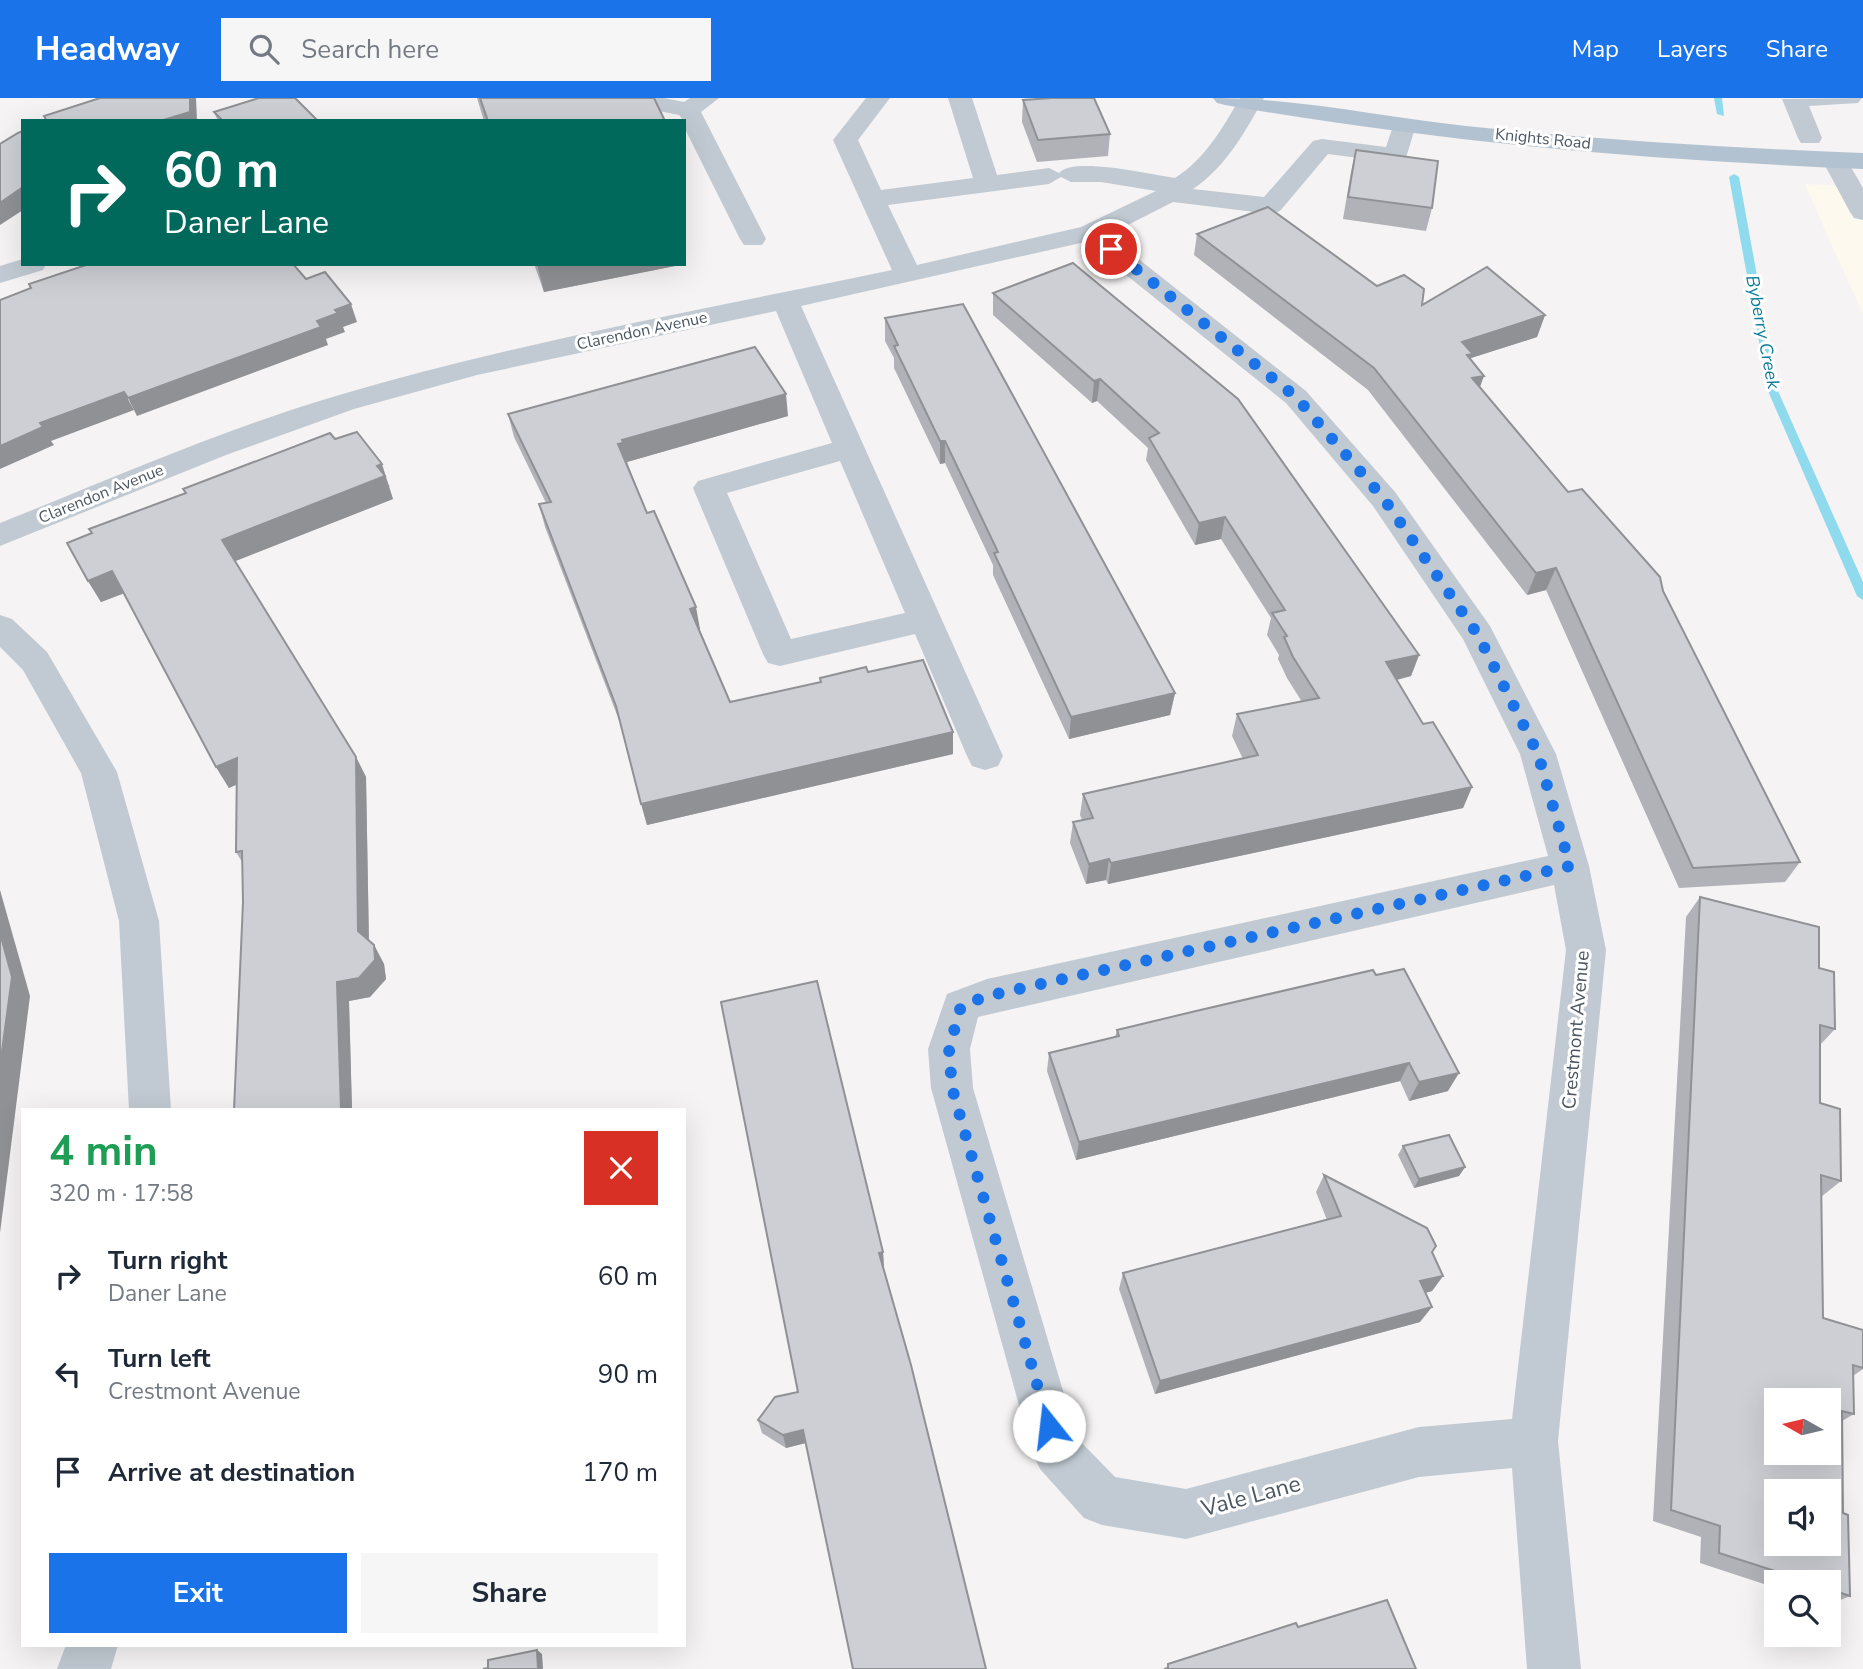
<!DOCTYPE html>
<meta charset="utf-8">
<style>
:root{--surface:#fff;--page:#f6f6f7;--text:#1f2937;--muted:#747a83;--accent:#1a73e8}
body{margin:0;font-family:"Nunito Sans",sans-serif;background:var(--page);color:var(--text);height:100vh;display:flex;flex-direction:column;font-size:26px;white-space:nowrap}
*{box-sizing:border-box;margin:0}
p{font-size:23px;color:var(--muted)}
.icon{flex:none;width:38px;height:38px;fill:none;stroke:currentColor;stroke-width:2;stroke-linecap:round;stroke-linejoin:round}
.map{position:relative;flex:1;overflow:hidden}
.panel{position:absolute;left:21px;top:1010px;width:665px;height:539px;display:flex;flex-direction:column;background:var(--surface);border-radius:0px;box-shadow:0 7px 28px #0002}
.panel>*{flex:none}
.top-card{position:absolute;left:21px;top:21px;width:665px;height:147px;border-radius:0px;box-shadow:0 7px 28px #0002;background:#00695c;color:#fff;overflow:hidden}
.needle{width:46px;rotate:278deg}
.fabs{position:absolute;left:1764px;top:1290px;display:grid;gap:14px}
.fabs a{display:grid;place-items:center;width:77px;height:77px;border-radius:0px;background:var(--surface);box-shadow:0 7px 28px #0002;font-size:35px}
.pin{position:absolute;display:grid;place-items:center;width:60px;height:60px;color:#fff;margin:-30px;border:4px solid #fff;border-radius:50%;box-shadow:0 2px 7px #0007}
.me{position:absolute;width:77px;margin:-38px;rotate:344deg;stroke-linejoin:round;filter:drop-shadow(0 0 5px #0008)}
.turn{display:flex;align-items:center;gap:24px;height:147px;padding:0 28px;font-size:32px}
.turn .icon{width:91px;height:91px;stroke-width:2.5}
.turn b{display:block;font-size:49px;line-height:60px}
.round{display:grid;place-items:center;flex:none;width:74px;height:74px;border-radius:0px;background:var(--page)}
.head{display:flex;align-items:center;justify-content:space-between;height:119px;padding:0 28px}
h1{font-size:42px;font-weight:700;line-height:52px;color:#1e9e55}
.action{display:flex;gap:14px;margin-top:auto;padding:14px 28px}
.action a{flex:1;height:80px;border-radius:0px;background:var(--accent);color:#fff;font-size:28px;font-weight:700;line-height:80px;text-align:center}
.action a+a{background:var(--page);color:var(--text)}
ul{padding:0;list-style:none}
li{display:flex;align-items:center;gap:21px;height:98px;padding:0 28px}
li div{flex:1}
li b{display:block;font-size:26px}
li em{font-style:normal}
header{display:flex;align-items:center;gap:42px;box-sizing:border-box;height:98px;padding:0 35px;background:var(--accent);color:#fff}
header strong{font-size:33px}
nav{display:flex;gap:38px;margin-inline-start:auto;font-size:24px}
.search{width:490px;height:63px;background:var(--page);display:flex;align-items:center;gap:18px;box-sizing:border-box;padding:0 24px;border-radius:0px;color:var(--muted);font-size:26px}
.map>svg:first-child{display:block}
.commercial{fill:#fdf9ef}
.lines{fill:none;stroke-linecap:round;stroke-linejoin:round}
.stream{fill:#90daee;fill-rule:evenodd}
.minor{fill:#c1cad2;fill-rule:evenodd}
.major{fill:#b3c2d1;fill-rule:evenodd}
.wall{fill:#b0b2b7}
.shaded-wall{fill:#909195}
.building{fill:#cdcfd5;stroke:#909195;stroke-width:2;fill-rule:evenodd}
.route{stroke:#1a73e8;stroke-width:12;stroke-dasharray:0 21.6}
.labels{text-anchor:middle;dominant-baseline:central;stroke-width:6;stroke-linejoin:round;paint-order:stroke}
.far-street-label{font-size:16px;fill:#4a5661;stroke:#fff}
.far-water-label{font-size:18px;font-style:italic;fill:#0c7c9b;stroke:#fff}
.street-label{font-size:19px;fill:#4a5661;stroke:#fff}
.near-street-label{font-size:23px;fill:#4a5661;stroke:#fff}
</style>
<header>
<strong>Headway</strong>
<div class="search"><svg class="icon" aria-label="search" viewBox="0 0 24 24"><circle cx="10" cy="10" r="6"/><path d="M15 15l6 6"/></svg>Search here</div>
<nav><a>Map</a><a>Layers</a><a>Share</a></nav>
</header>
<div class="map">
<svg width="1863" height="1571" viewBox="0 0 1863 1571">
<rect width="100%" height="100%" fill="#f5f3f3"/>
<path class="commercial" d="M1805 86 1863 89V216L1833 150Z"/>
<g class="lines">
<g class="stream">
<path d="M1714 0H1722L1724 18 1717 16Z"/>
<path d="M1734 76 1739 79 1778 293 1863 484V502L1857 498 1768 293 1729 79Z"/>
</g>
<g class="minor">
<path d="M615 0H664L684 4 690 0H719L701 14 766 141 762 147H744L740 141 684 29V23L679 17 619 5Z"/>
<path d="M866 0H890L858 42 881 92 973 80 948 0H972L997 77 1049 70 1059 75C1074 58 1152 77 1175 80 1205 61 1222 31 1240 0H1264C1245 34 1226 69 1193 91L1264 99 1313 43 1322 41 1386 49 1395 22H1413L1416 27 1405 63 1396 65 1328 56 1280 113 1271 116 1173 104 1108 137 1306 293 1395 394 1490 528 1556 656 1589 768 1606 852 1558 1343 1581 1571H1527L1512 1370 1419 1379 1186 1441 1102 1427 1084 1420 1040 1371 1032 1354 931 990 928 951 947 896 987 881 1548 758 1520 656 1463 541 1373 408 1286 305 1085 144 801 208 1003 658 998 668 985 672 972 668 967 658 915 536 780 568 768 565 763 556 693 390 698 383 832 345 776 213 477 277 354 311 226 357 0 448V425C111 381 221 332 336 298 518 244 706 211 892 172L833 42ZM1061 79 1071 84H1101L1156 93 1081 129 917 167 888 107 1049 86ZM840 363 905 515 791 541 727 395ZM1554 787 1566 852 1512 1321 1419 1329 1186 1391 1115 1379 1077 1340 973 990 970 951 978 919Z"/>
<path d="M1862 0 1858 5 1809 8 1822 40 1819 45H1801L1798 40 1782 1Z"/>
<path d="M1835 54 1844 57 1863 90V122L1854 120 1850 114 1822 62 1826 57Z"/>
<path d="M23 161V166H46L43 172 0 185V168Z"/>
<path d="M0 517 12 521 47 554 117 674 159 823 171 1012H129L119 823 81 675 23 572 0 549Z"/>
<path d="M66 1547H118L111 1571H57Z"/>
</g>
<path class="major" d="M1213 0C1298 0 1381 19 1466 28 1598 42 1730 50 1863 55V71C1649 62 1436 44 1225 7L1217 5Z"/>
</g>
<g class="wall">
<path d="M477 0H654L665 23H484Z"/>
<path d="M1023 2 1110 36 1108 58 1037 64 1022 24Z"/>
<path d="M214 14 318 23H218Z"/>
<path d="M1356 52 1432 110 1426 133 1343 121 1351 74Z"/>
<path d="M1197 136 1377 188 1422 207 1545 217 1537 239 1471 260V262L1480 290 1568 394 1663 493 1800 764 1785 784 1679 790 1546 492 1527 497 1368 292 1194 157Z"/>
<path d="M1073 165 1419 557 1411 578 1397 582 1423 626 1472 689 1463 710 1108 786 1106 782 1086 786 1070 745 1073 724 1082 722 1080 717 1083 696 1243 661 1232 638 1237 616 1302 604 1287 580 1278 561 1279 557 1267 537 1271 520 1221 441 1195 447 1146 362 1148 350 1097 303 1092 305 993 217V195Z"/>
<path d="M534 166H675V168L544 194Z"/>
<path d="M885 220 1175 595 1170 617 1069 641 993 477V467L945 365 940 366 894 270V260L885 243Z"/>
<path d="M508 316 788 318 627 364 647 415 700 531H698L730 604 820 584V580L868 574 953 634V656L647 727 622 630 545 429 539 406 546 405 514 339Z"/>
<path d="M335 341 390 388 388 389 393 401 235 463 356 659 366 679 369 842 374 847 384 866 386 881 370 899 349 903 352 1012H234L243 804 242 764 236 754 237 686 229 690 216 669 124 495 101 504 88 483Z"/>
<path d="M1700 799 1819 870 1835 931 1820 947V1005L1841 1083 1821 1099 1823 1220 1863 1232V1271L1853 1278 1854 1316 1842 1323 1843 1415 1850 1498 1829 1507V1484H1776V1490L1700 1465 1701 1439 1653 1423 1686 819Z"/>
<path d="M1376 877 1448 993 1409 1003 1400 983 1076 1062 1047 973 1049 955 1115 939 1117 932Z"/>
<path d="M1403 1048 1465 1069 1459 1078 1414 1090 1398 1057Z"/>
<path d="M1324 1077 1432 1154 1443 1178 1432 1193 1425 1195 1420 1224 1155 1296 1119 1191 1123 1175 1327 1122 1316 1094Z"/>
<path d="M883 1154 884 1170 883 1171 805 1345 786 1350 762 1335 758 1322 798 1294Z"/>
</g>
<g class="shaded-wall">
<path d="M190 0H196L197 23H160Z"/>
<path d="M23 89V112L0 127V105Z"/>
<path d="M537 166H675V168L544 194Z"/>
<path d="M351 206 357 224 343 229 345 234 326 241 328 247 137 318 128 300 317 223 335 212Z"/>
<path d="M1545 217 1537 239 1471 260 1465 278 1462 244Z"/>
<path d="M1484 278 1476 300 1472 280Z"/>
<path d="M1100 281 1097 303 1092 305 1094 283Z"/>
<path d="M124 294 134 312 51 343 54 347 0 371V348L40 325Z"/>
<path d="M786 296 788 318 627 364 628 367 618 346 622 342Z"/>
<path d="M940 343H945V365L940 366Z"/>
<path d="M382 366 393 401 233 464 222 442Z"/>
<path d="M1225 419 1221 441 1195 447 1199 425Z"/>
<path d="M1556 470 1546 492 1527 497 1536 475Z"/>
<path d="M112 473 125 495 101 504 88 483Z"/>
<path d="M696 509 700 531 693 533 690 511Z"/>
<path d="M1419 557 1411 578 1379 586 1386 564Z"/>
<path d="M1175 595 1170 617 1069 641 1071 619Z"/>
<path d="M953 634V656L647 727 641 706Z"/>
<path d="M356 659 366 679 369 852 358 833Z"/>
<path d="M237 660 249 681 229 690 216 669Z"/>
<path d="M1472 689 1463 710 1108 786 1111 765Z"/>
<path d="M1109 761 1106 782 1086 786 1089 766Z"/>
<path d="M0 792 30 898 0 1135Z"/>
<path d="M374 847 384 866 386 881 370 899 349 903 352 1012H341L337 884Z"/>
<path d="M1409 965 1400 983 1076 1062 1079 1044Z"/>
<path d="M1459 975 1448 993 1409 1003 1419 984Z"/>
<path d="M1465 1069 1459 1078 1414 1090 1419 1081Z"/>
<path d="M883 1154 884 1170 880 1171 879 1155Z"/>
<path d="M1443 1178 1432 1193 1409 1199 1420 1183Z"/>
<path d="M1432 1209 1420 1224 1155 1296 1160 1283Z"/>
<path d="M803 1332 806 1345 786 1350 783 1337Z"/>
<path d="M537 1552 542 1556 543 1571H538Z"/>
</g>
<g class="building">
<path d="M100 0H190V14L160 23H47L44 18Z"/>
<path d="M259 0H295L318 23H223L214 14Z"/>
<path d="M480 0H654L665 23H488Z"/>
<path d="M1052 0H1094L1110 36 1038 42 1023 2Z"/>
<path d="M23 33V89L0 105V46L18 35Z"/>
<path d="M1356 52 1438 63 1432 110 1348 99Z"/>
<path d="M1268 109 1377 188 1404 177 1424 191 1422 207 1487 169 1545 217 1462 244 1473 256 1467 257 1484 278 1472 280 1568 394 1582 391 1660 479 1663 493 1800 764 1693 770 1556 470 1536 475 1374 270 1197 136Z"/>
<path d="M1073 165 1238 301 1419 557 1386 564 1423 626 1433 624 1472 689 1111 765 1109 761 1089 766 1073 724 1093 720 1083 696 1258 657 1237 616 1319 600 1293 559 1284 539 1287 538 1272 515 1285 512 1225 419 1199 425 1149 340 1159 335 1100 281 1094 283 993 195Z"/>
<path d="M89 166H293L306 181 325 174 351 206 335 212 338 215 317 223 321 229 128 300 124 294 40 325 43 329 0 348V202L31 190 29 186Z"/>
<path d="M963 206 1175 595 1071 619 994 455 998 454 945 343H940L894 248 898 247 885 220Z"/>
<path d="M755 249 786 296 622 342 623 345 618 346 647 415 654 413 696 509 690 511 730 604 821 584 820 580 866 569 868 574 923 562 953 634 641 706 616 608 539 406 551 404 508 316Z"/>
<path d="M357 334 382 366 377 368 385 378 222 442 356 659 358 833 374 847 375 862 359 880 337 884 341 1012H234L243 804 242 753 236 754 237 660 216 669 112 473 88 483 67 445 92 435 89 431 186 395 183 391 330 335 335 341Z"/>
<path d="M1700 799 1819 829V870L1834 874 1835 931 1820 927V1005L1840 1011 1841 1083 1821 1077 1823 1220 1863 1232V1270L1853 1267 1854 1316 1842 1313 1843 1415 1848 1417 1850 1498 1829 1491V1484H1809L1719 1455 1720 1428 1671 1412ZM1776 1302H1829V1354H1776ZM1776 1393H1829V1446H1776Z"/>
<path d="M0 835 12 879 0 968Z"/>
<path d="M1404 871 1459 975 1419 984 1409 965 1079 1044 1049 955 1119 938 1117 932 1196 913 1373 872 1376 877Z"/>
<path d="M817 883 883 1154 879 1155 911 1267 986 1571H853L803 1332 783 1337 758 1322 775 1299 798 1294 721 904Z"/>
<path d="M1449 1037 1465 1069 1419 1081 1403 1048Z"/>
<path d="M1324 1077 1427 1130 1436 1148 1432 1154 1443 1178 1420 1183 1432 1209 1160 1283 1123 1175 1341 1118Z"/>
<path d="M1387 1502 1416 1571H1164L1168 1570V1566L1296 1525 1298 1529Z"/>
<path d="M537 1552 538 1571H483L488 1570V1562Z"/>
</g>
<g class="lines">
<path class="route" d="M1049 1328 952 990 949 951 961 908 987 898 1570 768 1538 656 1478 537 1384 401 1296 299 1111 151"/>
</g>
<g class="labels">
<g class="far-street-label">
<text transform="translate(1543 41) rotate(6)">Knights Road</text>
<text transform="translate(642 233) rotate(-12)">Clarendon Avenue</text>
<text transform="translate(101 396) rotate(-22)">Clarendon Avenue</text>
</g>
<g class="far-water-label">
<text transform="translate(1763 234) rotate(79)">Byberry Creek</text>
</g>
<g class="street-label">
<text transform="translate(1576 932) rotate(-85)">Crestmont Avenue</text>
</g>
<g class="near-street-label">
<text transform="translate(1251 1398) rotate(-15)">Vale Lane</text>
</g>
</g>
</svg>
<div class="fabs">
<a><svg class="needle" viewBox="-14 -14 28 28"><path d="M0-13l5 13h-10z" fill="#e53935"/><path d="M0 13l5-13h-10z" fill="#747a83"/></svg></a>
<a><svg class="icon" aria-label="sound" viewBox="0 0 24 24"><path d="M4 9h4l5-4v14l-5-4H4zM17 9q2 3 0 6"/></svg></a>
<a><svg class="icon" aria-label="search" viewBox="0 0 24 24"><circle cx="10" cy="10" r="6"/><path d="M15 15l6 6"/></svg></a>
</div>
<div class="pin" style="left:1111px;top:151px;background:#d93025"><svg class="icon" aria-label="arrive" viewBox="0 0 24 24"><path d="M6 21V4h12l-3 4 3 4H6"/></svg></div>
<svg class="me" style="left:1049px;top:1328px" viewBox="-20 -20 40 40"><circle r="19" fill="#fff"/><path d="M0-13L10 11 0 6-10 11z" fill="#1a73e8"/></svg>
<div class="top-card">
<div class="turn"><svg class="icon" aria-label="right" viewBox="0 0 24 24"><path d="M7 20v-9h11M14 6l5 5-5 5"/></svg><div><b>60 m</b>Daner Lane</div></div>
</div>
<section class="panel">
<div class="head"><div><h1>4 min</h1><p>320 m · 17:58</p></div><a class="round" style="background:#d93025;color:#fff"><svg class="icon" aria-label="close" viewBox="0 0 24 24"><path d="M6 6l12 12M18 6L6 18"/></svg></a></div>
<ul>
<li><svg class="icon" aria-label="right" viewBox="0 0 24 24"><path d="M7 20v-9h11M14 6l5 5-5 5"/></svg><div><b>Turn right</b><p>Daner Lane</p></div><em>60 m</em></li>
<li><svg class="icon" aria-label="left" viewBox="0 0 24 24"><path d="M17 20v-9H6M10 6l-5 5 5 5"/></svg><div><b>Turn left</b><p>Crestmont Avenue</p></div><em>90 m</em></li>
<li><svg class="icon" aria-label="arrive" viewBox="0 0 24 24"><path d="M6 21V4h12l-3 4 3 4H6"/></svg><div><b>Arrive at destination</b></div><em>170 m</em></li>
</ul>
<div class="action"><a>Exit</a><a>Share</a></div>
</section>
</div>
